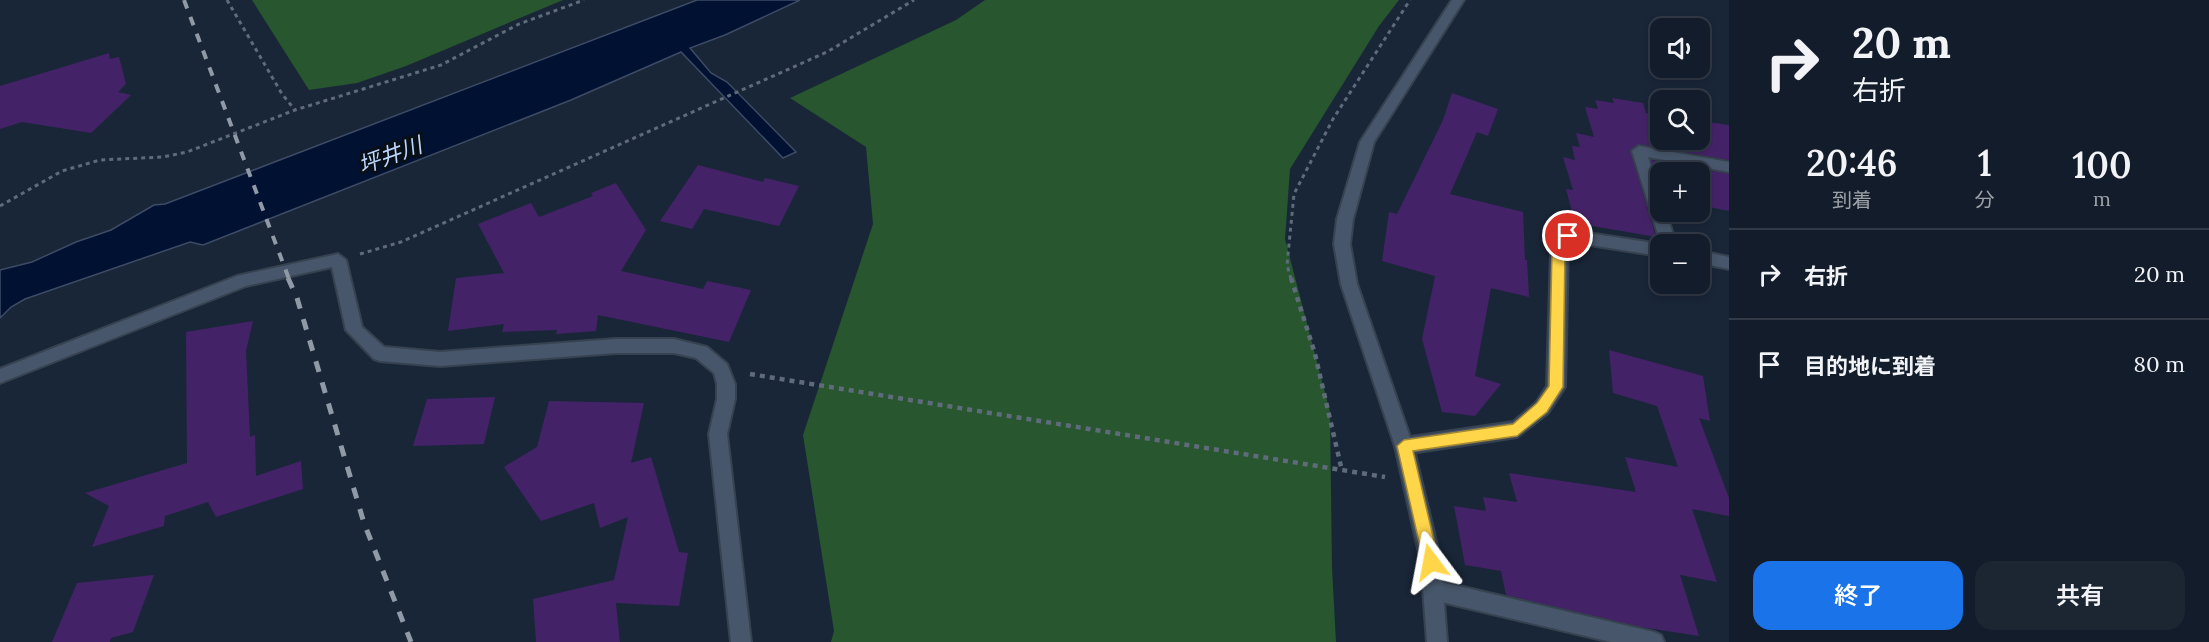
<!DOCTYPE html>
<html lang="ja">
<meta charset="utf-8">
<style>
:root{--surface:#131c2a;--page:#1c2532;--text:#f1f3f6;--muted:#9da1a8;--line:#323a47;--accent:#1a73e8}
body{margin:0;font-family:Lora,"Noto Sans JP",serif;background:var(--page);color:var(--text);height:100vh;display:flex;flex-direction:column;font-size:22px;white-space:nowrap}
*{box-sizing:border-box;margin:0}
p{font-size:20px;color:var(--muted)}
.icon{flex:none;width:33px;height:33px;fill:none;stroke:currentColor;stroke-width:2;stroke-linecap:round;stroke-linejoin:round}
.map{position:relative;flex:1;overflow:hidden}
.sheet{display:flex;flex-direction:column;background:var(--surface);width:480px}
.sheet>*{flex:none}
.top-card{background:#131c2a;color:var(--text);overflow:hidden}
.buttons{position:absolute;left:1650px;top:18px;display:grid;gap:12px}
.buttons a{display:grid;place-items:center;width:60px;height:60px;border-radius:12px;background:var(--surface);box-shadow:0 3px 9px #0003,0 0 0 2px var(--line);font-size:30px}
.pin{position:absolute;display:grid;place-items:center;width:51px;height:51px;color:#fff;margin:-26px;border:3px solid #fff;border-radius:50%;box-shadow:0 2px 6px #0007}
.me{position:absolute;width:66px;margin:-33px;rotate:347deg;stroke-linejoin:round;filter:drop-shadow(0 0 4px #0008)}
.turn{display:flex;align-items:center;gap:21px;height:126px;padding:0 24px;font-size:27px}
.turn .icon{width:78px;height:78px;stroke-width:2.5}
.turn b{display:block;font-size:42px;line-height:51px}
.eta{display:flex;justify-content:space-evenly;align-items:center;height:102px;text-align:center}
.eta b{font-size:36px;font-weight:600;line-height:42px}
.action{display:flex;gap:12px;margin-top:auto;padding:12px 24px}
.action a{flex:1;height:69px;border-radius:18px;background:var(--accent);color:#fff;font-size:24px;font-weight:600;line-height:69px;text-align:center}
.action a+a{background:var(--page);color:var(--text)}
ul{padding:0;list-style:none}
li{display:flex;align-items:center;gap:18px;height:90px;padding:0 24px;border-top:2px solid var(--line)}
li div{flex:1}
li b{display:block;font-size:22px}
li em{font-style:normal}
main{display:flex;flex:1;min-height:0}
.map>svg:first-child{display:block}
.green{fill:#27562f}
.water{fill:#001131;stroke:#3d4b65;stroke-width:1.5}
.building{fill:#442267}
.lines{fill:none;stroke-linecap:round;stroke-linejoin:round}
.service-casing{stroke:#374250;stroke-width:4}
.minor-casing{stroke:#374250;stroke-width:4}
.tertiary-casing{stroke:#374250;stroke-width:4}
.path-far1{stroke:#5f6b7a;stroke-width:3;stroke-dasharray:4 4;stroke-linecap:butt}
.path{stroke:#5f6b7a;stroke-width:4.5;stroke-dasharray:5 5;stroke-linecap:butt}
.service{fill:#47566a;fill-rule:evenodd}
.minor{fill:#47566a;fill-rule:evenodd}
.tertiary{fill:#47566a;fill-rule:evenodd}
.rail-far1{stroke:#909aa7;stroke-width:4;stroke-dasharray:9 9;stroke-linecap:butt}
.rail{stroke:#909aa7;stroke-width:5;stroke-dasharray:11 11;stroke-linecap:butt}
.route{fill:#ffd54a;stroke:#a68a30;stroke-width:1.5}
.labels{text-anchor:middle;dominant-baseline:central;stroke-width:6;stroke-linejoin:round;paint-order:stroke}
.water-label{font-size:22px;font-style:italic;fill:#bcd6fb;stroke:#090f17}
</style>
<main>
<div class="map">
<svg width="1729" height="642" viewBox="0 0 1729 642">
<rect width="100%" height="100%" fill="#192638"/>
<g class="green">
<path d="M252 0H563L406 66 357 83 309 90Z"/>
<path d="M985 0H1399L1379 26 1290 169 1285 239 1330 412 1332 568 1336 642H831L834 631 803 435 873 224 866 147 790 98 956 20Z"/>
</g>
<path class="water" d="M697 0H800L725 35 690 48 711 73 727 82 796 152 783 158 681 52 571 100 203 245 190 242 25 299 11 307 0 318V270L32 262 76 242 111 230 154 205 165 204Z"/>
<g class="building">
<path d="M109 53 110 59 119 57 126 84 118 92 131 95 91 133 22 122 0 129V86Z"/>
<path d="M1452 93 1498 109 1488 136 1477 132 1450 194 1523 212 1525 260H1527L1529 297 1491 288 1475 376 1501 384 1475 416 1442 412 1422 339 1435 276 1382 261 1389 212 1397 214 1443 120Z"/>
<path d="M1612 98 1643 103 1646 113 1660 115V140H1700V121L1729 125V160L1639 144 1630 150 1656 237 1575 223 1566 189 1573 190 1563 157 1575 160 1572 146 1580 147 1576 133 1594 137 1585 107 1598 109 1595 100 1614 103Z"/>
<path d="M1651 160 1729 174V211L1700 205V172H1660V189Z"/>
<path d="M698 165 763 182 765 178 799 186 779 226 704 209 692 229 660 221Z"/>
<path d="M616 183 646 230 621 271 703 289 707 281 751 290 729 342 598 315 596 331 556 334 557 330 502 332 504 324 448 331 456 278 504 273 478 224 531 203 539 217 593 196 591 193Z"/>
<path d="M253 321 246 351 250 437 255 435 256 476 301 461 303 489 216 517 208 502 165 516 164 526 92 547 109 506 85 493 187 463 186 332Z"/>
<path d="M1609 350 1703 376 1710 421 1699 418 1729 498V516L1692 509 1717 582 1680 575 1699 636 1641 627 1506 595 1501 571 1465 565 1454 506 1486 511 1483 497 1517 502 1509 473 1636 492 1625 457 1678 467 1657 406 1613 393Z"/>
<path d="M495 397 484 444 413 446 427 399Z"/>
<path d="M549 401 644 403 631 463 651 457 679 552 688 553 679 606 616 603 620 642H536L533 599 614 580 628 517 600 528 594 503 541 521 504 467 537 447Z"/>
<path d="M154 575 133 632 111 638 110 642H52L77 583Z"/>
</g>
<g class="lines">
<g class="service-casing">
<path id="service" d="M1433 580 1654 632 1661 635 1664 642H1611L1433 600 1426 597 1423 590 1426 583Z"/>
</g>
<g class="minor-casing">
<g id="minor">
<path d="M1639 146 1729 162V172L1648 157 1660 195V212H1666L1676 244H1661L1632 151Z"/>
<path d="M1568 230 1660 244V256L1571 242 1568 245 1565 387 1548 413 1517 437 1404 454 1398 452 1395 446 1398 440 1404 438 1513 422 1536 403 1547 386 1551 251 1556 238Z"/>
<path d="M1700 251 1729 257V269L1700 263Z"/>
<path d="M338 254 346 260 362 327 384 347 440 352 616 339H674L707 347 727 364 735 384V399L727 434 751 642H731L709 434 717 399V384L714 373 696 358 674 353H616L440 366 380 361 374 359 346 330 332 267 246 286 0 383V369L237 276Z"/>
</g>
</g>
<g class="tertiary-casing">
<path id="tertiary" d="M1452 0H1464L1374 142 1353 219 1350 244 1357 284 1413 446 1441 562 1447 642H1427L1421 562 1395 446 1341 284 1334 244 1337 219 1360 142Z"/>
</g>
<g class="path-far1">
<path d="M227 0 282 94 295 110"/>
<path d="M0 206 62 171 100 160 163 157 187 152 295 110 441 65 519 24 584 0"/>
<path d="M360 254 401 242 827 52 914 0"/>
<path d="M1291 279 1287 265 1294 194 1333 119 1410 0"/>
</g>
<g class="path">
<path d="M1291 278 1315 354 1342 471"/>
<path d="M750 374 1385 477"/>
</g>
<use href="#service" class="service"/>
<use href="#minor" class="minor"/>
<use href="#tertiary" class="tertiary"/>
<path class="rail-far1" d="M184 0 289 279"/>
<path class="rail" d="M288 278 297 298 364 523 411 642"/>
</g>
<path class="route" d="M1568 231 1574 236 1565 251 1563 387 1547 412 1517 436 1413 451 1439 562 1437 568 1431 570 1425 568 1397 446 1404 440 1513 424 1537 403 1549 386 1552 251 1557 239Z"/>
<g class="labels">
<g class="water-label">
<text transform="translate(390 155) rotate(-20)">坪井川</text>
</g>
</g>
</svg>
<div class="buttons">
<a><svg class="icon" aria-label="sound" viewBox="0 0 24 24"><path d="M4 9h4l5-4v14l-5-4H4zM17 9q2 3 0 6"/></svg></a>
<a><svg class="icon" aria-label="search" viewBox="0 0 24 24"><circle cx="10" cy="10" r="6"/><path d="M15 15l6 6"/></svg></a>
<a>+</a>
<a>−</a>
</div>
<div class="pin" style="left:1568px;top:236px;background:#d93025"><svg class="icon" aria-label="arrive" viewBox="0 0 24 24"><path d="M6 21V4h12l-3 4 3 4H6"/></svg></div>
<svg class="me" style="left:1431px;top:562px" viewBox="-20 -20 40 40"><path d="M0-17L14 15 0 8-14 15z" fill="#ffd54a" stroke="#fff" stroke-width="4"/></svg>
</div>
<section class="sheet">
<div class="top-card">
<div class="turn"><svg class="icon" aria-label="right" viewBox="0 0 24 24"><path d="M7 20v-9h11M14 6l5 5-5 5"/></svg><div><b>20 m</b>右折</div></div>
</div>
<div class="eta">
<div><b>20:46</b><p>到着</p></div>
<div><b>1</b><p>分</p></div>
<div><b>100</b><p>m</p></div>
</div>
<ul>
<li><svg class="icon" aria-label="right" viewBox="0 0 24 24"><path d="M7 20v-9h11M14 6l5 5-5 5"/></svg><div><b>右折</b></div><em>20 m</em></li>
<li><svg class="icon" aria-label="arrive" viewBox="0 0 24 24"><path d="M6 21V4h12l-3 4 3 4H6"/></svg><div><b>目的地に到着</b></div><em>80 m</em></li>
</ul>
<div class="action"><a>終了</a><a>共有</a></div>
</section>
</main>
